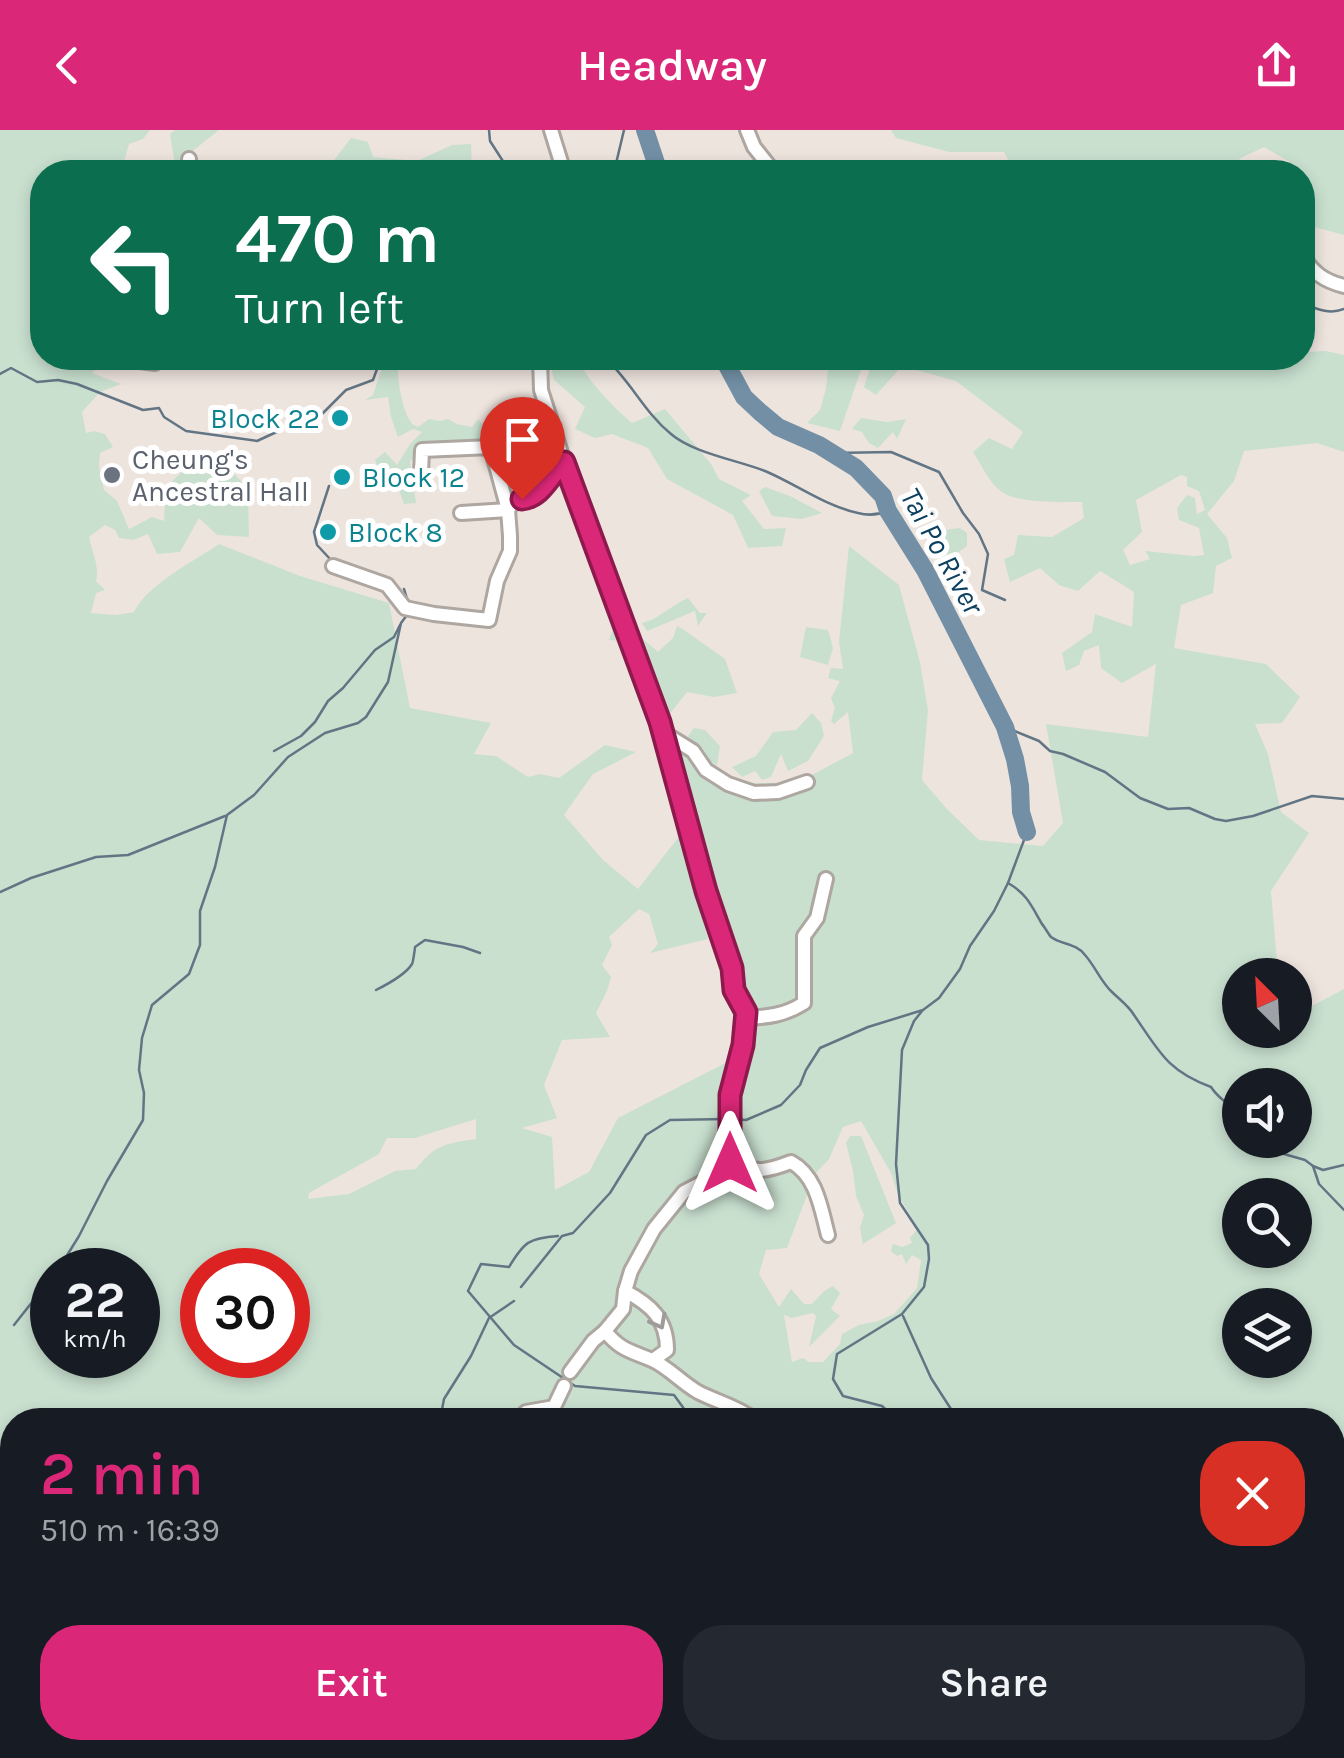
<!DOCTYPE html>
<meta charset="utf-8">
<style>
:root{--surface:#171b24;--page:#242831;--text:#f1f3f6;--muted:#9ea1a6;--accent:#db2777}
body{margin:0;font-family:Karla,sans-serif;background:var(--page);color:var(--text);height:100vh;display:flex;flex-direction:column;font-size:38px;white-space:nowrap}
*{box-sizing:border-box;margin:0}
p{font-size:32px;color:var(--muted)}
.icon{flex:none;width:55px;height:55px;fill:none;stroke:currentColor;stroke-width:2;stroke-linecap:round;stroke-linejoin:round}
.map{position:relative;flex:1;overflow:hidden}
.panel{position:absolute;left:0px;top:1278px;width:1345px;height:352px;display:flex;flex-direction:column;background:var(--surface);border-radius:40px 40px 0 0;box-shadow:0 5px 15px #0003}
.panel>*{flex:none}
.banner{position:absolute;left:30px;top:30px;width:1285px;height:210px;border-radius:40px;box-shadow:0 5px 15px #0003;background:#0b6e4f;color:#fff;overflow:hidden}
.needle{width:65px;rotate:336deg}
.tools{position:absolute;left:1222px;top:828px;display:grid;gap:20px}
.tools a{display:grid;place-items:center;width:90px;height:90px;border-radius:50%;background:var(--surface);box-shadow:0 5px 15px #0003;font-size:50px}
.speed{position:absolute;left:30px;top:1118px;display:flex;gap:20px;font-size:50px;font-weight:700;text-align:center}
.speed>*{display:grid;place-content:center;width:130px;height:130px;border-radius:50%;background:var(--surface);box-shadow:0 5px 15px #0003;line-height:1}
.speed small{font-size:25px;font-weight:400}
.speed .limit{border:15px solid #d22;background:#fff;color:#111}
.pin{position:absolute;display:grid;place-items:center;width:85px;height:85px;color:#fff;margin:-102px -42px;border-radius:50% 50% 50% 0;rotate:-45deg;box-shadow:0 0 10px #0007}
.pin .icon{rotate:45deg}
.me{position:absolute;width:110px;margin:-55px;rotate:0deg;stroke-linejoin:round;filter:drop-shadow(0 0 8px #0008)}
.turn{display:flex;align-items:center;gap:35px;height:210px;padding:0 40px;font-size:45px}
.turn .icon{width:130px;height:130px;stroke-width:2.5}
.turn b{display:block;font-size:70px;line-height:85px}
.round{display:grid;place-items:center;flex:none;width:105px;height:105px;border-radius:40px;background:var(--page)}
.head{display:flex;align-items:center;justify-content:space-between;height:170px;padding:0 40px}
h1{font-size:60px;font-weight:600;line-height:75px;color:var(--accent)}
.button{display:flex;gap:20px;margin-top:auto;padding:20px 40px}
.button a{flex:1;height:115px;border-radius:40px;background:var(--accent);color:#fff;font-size:40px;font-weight:600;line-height:115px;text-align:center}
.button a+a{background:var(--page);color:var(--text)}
header{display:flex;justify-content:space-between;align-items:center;height:130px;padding:0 40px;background:var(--accent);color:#fff;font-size:45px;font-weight:600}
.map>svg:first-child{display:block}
.green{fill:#c9e0cf;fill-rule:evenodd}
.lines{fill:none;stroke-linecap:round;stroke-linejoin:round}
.stream{stroke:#627584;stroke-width:2.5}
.river{stroke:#728fa5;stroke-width:18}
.street-casing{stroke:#aea6a0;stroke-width:18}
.street{stroke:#fff;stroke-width:12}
.oneway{stroke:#9e9c9b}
.route-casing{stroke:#8e194d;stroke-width:25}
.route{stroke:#db2777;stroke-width:18}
.culture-dot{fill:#0f9aa8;stroke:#fff;stroke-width:4}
.worship-dot{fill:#6b7280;stroke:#fff;stroke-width:4}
.labels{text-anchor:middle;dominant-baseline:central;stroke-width:10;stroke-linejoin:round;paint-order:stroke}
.culture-label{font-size:28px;fill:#0d838f;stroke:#fff;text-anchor:start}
.worship-label{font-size:28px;fill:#5b616d;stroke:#fff;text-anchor:start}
.water-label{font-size:30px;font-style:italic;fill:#0c4060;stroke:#fff}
</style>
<header><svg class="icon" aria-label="back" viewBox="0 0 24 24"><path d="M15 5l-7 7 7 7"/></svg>Headway<svg class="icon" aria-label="share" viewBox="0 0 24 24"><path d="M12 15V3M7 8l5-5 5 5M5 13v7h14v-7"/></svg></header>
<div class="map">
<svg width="1344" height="1628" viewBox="0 0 1344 1628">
<rect width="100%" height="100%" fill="#eee4de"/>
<g class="green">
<path d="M0 0H150L143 9 129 14 121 42H42V228H107L92 243 121 254 100 262 82 282 86 303 94 301 105 304 113 317 100 323 99 337 104 360 117 371 129 399 152 387 164 391 165 372 179 371 171 352 186 338 201 340 219 329 248 358 249 407 217 405 199 388 180 422 157 424 148 404 133 410 119 408 115 400 105 395 89 407C92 422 100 437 96 451L105 460 96 463 91 483 116 485 134 482C148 454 193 432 219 414L300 446 389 473 410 578 491 593 474 624 496 626 528 647 540 644 559 648 605 615 636 622 593 644 564 685 603 730 638 759 688 695 682 641 668 639 662 620 691 626V633L723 652 795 654 853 623 848 582 834 594 831 591 835 578 831 568 840 551 828 548 831 538 843 539 839 512 849 416 899 455 920 532 928 580 922 650 946 678 979 710 1043 716 1063 693 1046 594 1148 607 1156 534 1122 553 1101 538 1099 515 1084 521 1079 535 1066 541 1062 523 1092 502 1095 484 1132 497 1134 462 1100 441 1078 461 1059 455 1040 438 1010 452 1004 429 1014 425 1018 405 1052 407 1084 388 1082 372C1061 372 1020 374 1002 362 989 353 981 334 973 322L989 308 1012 319 1023 302 956 251 902 236 876 265 864 257 873 229 1302 228 1303 222 1326 221 1344 225V322L1317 313 1244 321 1234 351 1207 384 1227 408 1232 428 1216 436 1213 463 1181 475 1174 518 1266 534 1300 567 1282 593 1255 594 1268 624 1281 682 1309 703 1271 761 1278 845H1240V900H1295V866L1306 879 1344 859V1628H1093L1091 1618H1332V1290H12V1618H922L941 1628H0ZM1181 345 1187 347V356L1199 361 1205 380 1197 384 1195 368 1187 365 1177 378 1179 390 1199 398 1204 425 1194 426 1145 421 1150 429 1130 435 1123 420 1142 402 1136 370ZM708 737 716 798 743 886 739 926 618 988 589 1042 555 1060 552 1007 522 998 557 988 544 955 562 910 610 907 596 883 607 861 611 847 602 835 612 815 609 807 639 779 649 784 658 814 650 823 708 809 690 743ZM1240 955H1295V1010H1240ZM476 989V1009C447 1013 434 1015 416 1039L395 1041 349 1064 308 1069 309 1063 379 1024 387 1008H415ZM861 991 891 1043 898 1065 918 1098 910 1108 912 1113 902 1117 893 1114 891 1121 897 1126 902 1124 906 1134 912 1125 921 1130 917 1158 894 1184 878 1191 859 1195 842 1204 840 1214 823 1232H809L803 1228 792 1232 784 1185 792 1188 813 1183 816 1186 809 1217 840 1186 831 1179 840 1163 833 1156 824 1161 812 1174H804L791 1159 779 1177 759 1144 766 1120 787 1118 815 1044 829 1029 843 997ZM1240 1065H1295V1120H1240ZM52 1140H138V1225H52ZM202 1140H288V1225H202ZM1240 1175H1295V1230H1240Z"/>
<path d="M175 0H219L175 35 170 4Z"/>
<path d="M891 0H1344V105L1303 94 1302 42H1295L1298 37 1264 17 1239 29 1252 42H1164L1120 35 1110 42H994L1010 33 1004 22H949L896 8Z"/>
<path d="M351 8 368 12 373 27 417 31 452 15 471 14 472 42H325Z"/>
<path d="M385 228H399C395 241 402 281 411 292 412 295 415 295 418 297L429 289 439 291 448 289 457 294 472 297 478 289 498 311 504 310 501 319 507 331 502 335 493 314 470 309 432 317 423 316 410 332 416 373 404 374 399 360 384 338 378 340 375 330 385 322 397 335 410 314 422 302 413 299 398 307 391 287 388 267 365 270 373 265Z"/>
<path d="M549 228H576C592 255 608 272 632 293L665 279 711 334 719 349 751 365 742 371 764 399 786 398 782 416 748 418 733 385 667 349 648 318 612 304 595 308 575 299 585 277 554 250Z"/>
<path d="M836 228H865L840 301 807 293 820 280 826 258 829 230Z"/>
<path d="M861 288 887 292 906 289 897 309 893 302 878 318 869 313 862 302 852 299Z"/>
<path d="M765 357 790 366 822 383 802 389 772 386 759 361Z"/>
<path d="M960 398 967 403V416L953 426 935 420 943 400Z"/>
<path d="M688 468 700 483H707L698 496 695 481 647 501 642 493C658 490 671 475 688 468Z"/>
<path d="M628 487 642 508 658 522 673 508 677 496 684 500 725 529 737 563 714 567 687 562 665 590 632 527 623 525V511L609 510 616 490Z"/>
<path d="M806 497 828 500 833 518 828 535 800 527Z"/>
<path d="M812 583 821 593 824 606 808 631 788 641 781 624 771 647 762 650 755 641 742 647 732 637 756 626 773 602 796 600Z"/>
<path d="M694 598 705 600 720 616 717 635 705 630 688 606Z"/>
<path d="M850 1006H861L896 1093 863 1114 860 1098 864 1085 856 1066 853 1041 846 1013Z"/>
</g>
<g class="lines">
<g class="stream">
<path d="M489 0 490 11 510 42"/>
<path d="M614 42 624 0"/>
<path d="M1302 173C1317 179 1329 185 1344 179"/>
<path d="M605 228C630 250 644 282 671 304 693 323 737 330 765 341 796 354 825 376 858 383 869 386 878 385 888 381"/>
<path d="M0 244 11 238 37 252 58 250 77 254 143 280 159 278 164 287 186 301 257 311 296 293 317 289 346 260 373 250 381 228"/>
<path d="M834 323 891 322 939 342 963 383 979 404 988 424 982 460 1005 470"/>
<path d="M329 356 314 402 317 415 331 430"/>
<path d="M404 459 408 472"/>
<path d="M1005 597 1039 611 1050 621 1063 624 1105 642 1140 668 1168 679 1189 678 1215 689 1226 691 1253 686 1312 666 1344 669"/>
<path d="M274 621 301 606 315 592 328 571 343 558 375 520 394 507 400 495"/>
<path d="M1008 753C1027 764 1031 775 1042 794 1044 796 1049 805 1051 807 1062 815 1076 813 1085 825 1095 836 1101 852 1112 862 1120 870 1128 875 1134 885 1159 921 1167 941 1211 957 1218 968 1225 970 1232 979 1237 985 1238 993 1240 1000"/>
<path d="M0 762 31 748 96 727 128 725 225 686"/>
<path d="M376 860C386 855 406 844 412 834 413 833 415 818 415 817L425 810 463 817 480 823"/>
<path d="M734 989 746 990 781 975 800 955 806 940 820 918 868 897 923 880 939 868 960 839 970 816 994 781 1008 753 1027 702"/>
<path d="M1248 1010 1256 1016 1305 1030 1313 1036 1319 1054 1344 1080"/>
<path d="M1313 1036 1323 1040 1344 1035"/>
<path d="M558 1106C529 1108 524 1112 509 1137L481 1134 468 1161 514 1215 575 1256 674 1265 690 1287 696 1290"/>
<path d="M58 1140 79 1106 107 1051 143 990 144 963 139 940 142 908 152 875 189 844 200 815V781L215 737 227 685 254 665 288 627 325 603 358 593 366 587 388 552 401 493 407 485"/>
<path d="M521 1157 562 1106 573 1103 610 1063 646 1005 670 990 726 989"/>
<path d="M903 1186 931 1248 958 1290"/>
<path d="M14 1195 52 1147"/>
<path d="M440 1290 444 1269 471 1226 489 1188 514 1171"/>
<path d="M897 1290 882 1276 843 1266 833 1249 837 1224 902 1184 924 1157 929 1129 928 1115 900 1073 896 1034 902 920 914 891 922 881"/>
<path d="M1332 1312 1344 1314"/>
<path d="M0 1553 12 1550"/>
<path d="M868 1618 913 1625 917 1628"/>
<path d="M358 1628 370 1618"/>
<path d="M546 1628 551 1618"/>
<path d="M711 1628 714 1625 740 1623 750 1618"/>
</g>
<g class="river">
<path d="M645 0 659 42"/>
<path d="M723 228 744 267 760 282 778 297 819 315 856 338 883 366 888 381 925 440 1005 597 1015 629 1020 656 1021 682 1027 702"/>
</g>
<g class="street-casing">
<g id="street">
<path d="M551 0 564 42"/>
<path d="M747 0 754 17 774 42"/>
<path d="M189 29 190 42"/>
<path d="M1302 125C1313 143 1324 151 1344 156"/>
<path d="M540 228 541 260 564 332 660 591 707 761 732 838 734 861 746 881 743 915 730 965V1033L722 1042 684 1062 654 1099 631 1141 625 1161 623 1179 605 1201C620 1220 631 1221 652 1230 668 1237 682 1253 698 1262 717 1272 737 1276 755 1290"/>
<path d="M140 231 155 233 160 228"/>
<path d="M461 383 508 380 513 372 532 368 540 363 545 353 564 332"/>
<path d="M333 436 387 455 405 478 434 484 489 490 497 451 510 421V406L508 380 491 317 422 320 421 344"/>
<path d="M664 603 693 621 706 640 728 654 754 663 778 662 807 652"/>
<path d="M746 888C768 887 785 885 804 873V806L817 788 826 749"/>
<path d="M730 1033C757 1043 765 1042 791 1032 817 1046 821 1079 828 1105"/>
<path d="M625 1161C651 1175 667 1189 667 1220L653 1230"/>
<path d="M570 1242 593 1211 605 1201"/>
<path d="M519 1290 526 1282 554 1277 564 1256"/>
<path d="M394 1628 400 1618"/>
<path d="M676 1628 681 1618"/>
</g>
</g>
<use href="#street" class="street"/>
</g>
<defs><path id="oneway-chevron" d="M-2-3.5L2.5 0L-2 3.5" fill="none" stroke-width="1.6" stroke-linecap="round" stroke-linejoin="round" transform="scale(2.5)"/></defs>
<use class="oneway" href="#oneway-chevron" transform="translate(659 1192) rotate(62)"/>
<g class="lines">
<g class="route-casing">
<path id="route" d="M522 369C543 366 549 344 564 332L660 592 706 761 732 838 734 860 746 882 743 915 730 965V1033"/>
</g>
<use href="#route" class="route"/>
</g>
<g class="culture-dot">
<circle cx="340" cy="288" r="10"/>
<circle cx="342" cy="347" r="10"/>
<circle cx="328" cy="402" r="10"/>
</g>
<circle class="worship-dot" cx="112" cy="345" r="10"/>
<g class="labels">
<g class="culture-label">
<text x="320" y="288" text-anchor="end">Block 22</text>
<text x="362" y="347">Block 12</text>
<text x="348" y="402">Block 8</text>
</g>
<g class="worship-label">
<text x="132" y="329">Cheung's<tspan x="132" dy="32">Ancestral Hall</tspan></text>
</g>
<g class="water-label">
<text transform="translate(942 421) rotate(61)">Tai Po River</text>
</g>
</g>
</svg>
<div class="tools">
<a><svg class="needle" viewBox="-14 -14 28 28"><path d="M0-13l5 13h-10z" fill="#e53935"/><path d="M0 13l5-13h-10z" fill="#9ea1a6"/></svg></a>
<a><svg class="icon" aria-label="sound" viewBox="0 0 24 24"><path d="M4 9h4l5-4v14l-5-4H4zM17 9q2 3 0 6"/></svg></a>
<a><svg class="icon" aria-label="search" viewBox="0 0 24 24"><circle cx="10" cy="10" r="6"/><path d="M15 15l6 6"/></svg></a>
<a><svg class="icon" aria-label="layers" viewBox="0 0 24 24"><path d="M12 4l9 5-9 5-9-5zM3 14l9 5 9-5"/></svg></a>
</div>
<div class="speed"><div>22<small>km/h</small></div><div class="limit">30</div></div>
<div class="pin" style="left:522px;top:369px;background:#d93025"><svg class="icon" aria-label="arrive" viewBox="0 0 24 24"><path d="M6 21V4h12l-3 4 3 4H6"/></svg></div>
<svg class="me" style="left:730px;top:1033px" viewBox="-20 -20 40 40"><path d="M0-17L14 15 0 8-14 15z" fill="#db2777" stroke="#fff" stroke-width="4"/></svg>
<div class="banner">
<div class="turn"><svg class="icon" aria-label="left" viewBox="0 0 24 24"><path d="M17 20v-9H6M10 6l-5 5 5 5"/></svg><div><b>470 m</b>Turn left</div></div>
</div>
<section class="panel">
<div class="head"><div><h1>2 min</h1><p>510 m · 16:39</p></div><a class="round" style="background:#d93025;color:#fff"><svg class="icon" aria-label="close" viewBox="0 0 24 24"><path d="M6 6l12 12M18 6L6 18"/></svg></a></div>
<div class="button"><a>Exit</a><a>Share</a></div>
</section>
</div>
